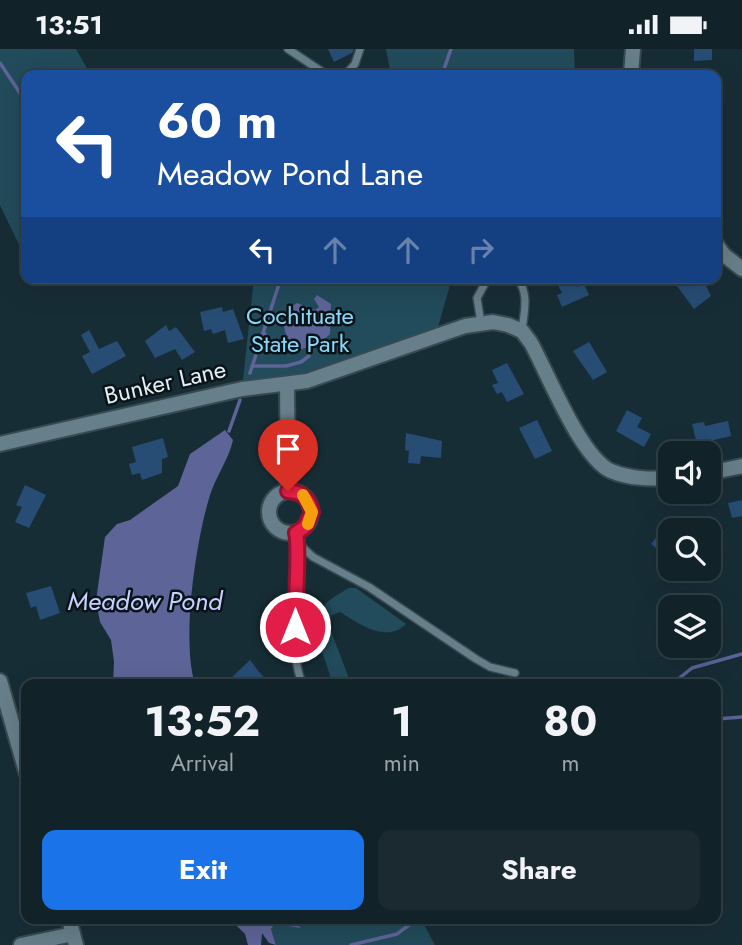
<!DOCTYPE html>
<style>
:root{--surface:#112228;--page:#1a2a30;--text:#f1f3f6;--muted:#9ca4a8;--line:#303f45;--accent:#1a73e8}
body{margin:0;font-family:Jost,sans-serif;background:var(--page);color:var(--text);height:100vh;display:flex;flex-direction:column;font-size:26px;white-space:nowrap}
*{box-sizing:border-box;margin:0}
p{font-size:23px;color:var(--muted)}
.icon{flex:none;width:38px;height:38px;fill:none;stroke:currentColor;stroke-width:2;stroke-linecap:round;stroke-linejoin:round}
.map{position:relative;flex:1;overflow:hidden}
.sheet{position:absolute;left:21px;top:630px;width:700px;height:245px;display:flex;flex-direction:column;background:var(--surface);border-radius:14px;box-shadow:0 7px 28px #0002,0 0 0 2px var(--line)}
.sheet>*{flex:none}
.guide{position:absolute;left:21px;top:21px;width:700px;height:214px;border-radius:14px;box-shadow:0 7px 28px #0002,0 0 0 2px var(--line);background:#1a4fa0;color:#fff;overflow:hidden}
.tools{position:absolute;left:658px;top:392px;display:grid;gap:14px}
.tools a{display:grid;place-items:center;width:63px;height:63px;border-radius:14px;background:var(--surface);box-shadow:0 7px 28px #0002,0 0 0 2px var(--line);font-size:35px}
.pin{position:absolute;display:grid;place-items:center;width:60px;height:60px;color:#fff;margin:-72px -30px;border-radius:50% 50% 50% 0;rotate:-45deg;box-shadow:0 0 7px #0007}
.pin .icon{rotate:45deg}
.me{position:absolute;width:77px;margin:-38px;rotate:0deg;stroke-linejoin:round;filter:drop-shadow(0 0 5px #0008)}
.turn{display:flex;align-items:center;gap:24px;height:147px;padding:0 21px;font-size:32px}
.turn .icon{width:91px;height:91px;stroke-width:2.5}
.turn b{display:block;font-size:49px;line-height:60px}
.lanes{display:flex;align-items:center;height:66px;padding:0 21px;background:#0003;justify-content:center;gap:35px;direction:ltr}
.lanes .off{opacity:.35}
.eta{display:flex;justify-content:space-evenly;align-items:center;height:119px;text-align:center}
.eta b{font-size:42px;font-weight:700;line-height:49px}
.cta{display:flex;gap:14px;margin-top:auto;padding:14px 21px}
.cta a{flex:1;height:80px;border-radius:14px;background:var(--accent);color:#fff;font-size:28px;font-weight:700;line-height:80px;text-align:center}
.cta a+a{background:var(--page);color:var(--text)}
.status{display:flex;justify-content:space-between;align-items:center;height:49px;padding:0 35px;background:var(--surface);direction:ltr}
.status svg{height:19px;fill:currentColor}
.map>svg:first-child{display:block}
.green{fill:#224b5b}
.water{fill:#5d6497}
.lines{fill:none;stroke-linecap:round;stroke-linejoin:round}
.stream{stroke:#5d6497;stroke-width:3.5}
.building{fill:#274d75}
.service-casing{stroke:#374a51;stroke-width:10}
.minor-casing{stroke:#374a51;stroke-width:18}
.service{stroke:#677f8a;stroke-width:7}
.minor{stroke:#677f8a;stroke-width:14}
.route-casing{stroke:#92132f;stroke-width:18}
.route{stroke:#e11d48;stroke-width:12}
.slow{stroke:#f59e0b;stroke-width:12}
.labels{text-anchor:middle;dominant-baseline:central;stroke-width:5;stroke-linejoin:round;paint-order:stroke}
.park-label{font-size:24px;fill:#8ad7f8;stroke:#0a1418}
.street-label{font-size:24px;fill:#e3f1f7;stroke:#0a1418}
.water-label{font-size:26px;font-style:italic;fill:#c7d0ff;stroke:#0a1418}
</style>
<div class="status"><b>13:51</b><svg viewBox="0 0 49 12"><path d="M0 12V9h3v3zM5 12V6h3v6zM10 12V3h3v9zM15 12V0h3v12zM26 1h20v11H26zM47 4h2v5h-2z"/></svg></div>
<div class="map">
<svg width="742" height="896" viewBox="0 0 742 896">
<rect width="100%" height="100%" fill="#172d36"/>
<g class="green">
<path d="M0 0H76L91 26H26V210L0 156Z"/>
<path d="M386 0H574L575 26H391Z"/>
<path d="M35 229H173L37 235Z"/>
<path d="M254 229H452L436 285 325 327 242 340Z"/>
<path d="M349 539H356L406 575C386 595 358 574 340 563L332 566 328 574 351 635H332C323 586 289 572 349 539Z"/>
<path d="M290 870H421L435 896H276L271 880 275 875 294 872Z"/>
</g>
<g class="water">
<path d="M317 246 331 255 330 285 318 296 297 301C282 289 278 263 297 254L315 261 319 258 314 250Z"/>
<path d="M225 381 233 391C229 410 216 427 210 446 196 491 181 591 195 635H113L114 613 111 591 100 573 96 552 105 488 117 475 130 471 178 437 190 405Z"/>
<path d="M230 870H290L301 879 275 875 271 880 276 896 269 894 262 884 261 896H248L245 885Z"/>
</g>
<g class="lines">
<g class="stream">
<path d="M0 14 26 53"/>
<path d="M442 26 451 0"/>
<path d="M264 284 273 299 291 295"/>
<path d="M252 317H286L301 313 309 307 308 299"/>
<path d="M250 324 281 229"/>
<path d="M229 382 240 351"/>
<path d="M672 635 692 619 742 605"/>
<path d="M716 670 742 668"/>
<path d="M351 896 397 885 417 870"/>
</g>
</g>
<g class="building">
<path d="M328 0H354L352 4 334 13Z"/>
<path d="M694 0H712V11L694 12Z"/>
<path d="M568 229H573L577 238 584 235 589 246 562 258 557 246 562 244 557 234Z"/>
<path d="M671 229H702L711 247 694 260Z"/>
<path d="M222 258 223 263 233 260 244 290 228 294 225 281 213 285 211 280 204 282 200 263Z"/>
<path d="M166 276 169 282 176 278 195 303 182 311 175 300 155 309 145 292Z"/>
<path d="M89 281 99 300 117 292 126 307 92 325 82 307 90 303 81 286Z"/>
<path d="M589 293 607 323 593 331 573 302Z"/>
<path d="M507 314 524 345 507 353 502 343 497 345 492 336 498 334 492 321Z"/>
<path d="M627 361 642 369 637 378 651 385 644 398 616 382Z"/>
<path d="M537 371 552 402 535 410 519 379Z"/>
<path d="M728 372 731 387 697 395 692 375 704 373 705 377Z"/>
<path d="M406 384 442 392 441 409 421 407 420 415 408 414 409 402 405 401Z"/>
<path d="M163 389 168 408 162 410V424L142 431 140 424 132 426 129 415 136 413 132 398Z"/>
<path d="M25 436 46 446 29 479 15 473 22 458 16 456Z"/>
<path d="M742 451V467L732 469 728 454Z"/>
<path d="M662 481 670 488V511L651 495Z"/>
<path d="M51 537 60 564 40 571 36 557 31 559 26 544Z"/>
<path d="M250 611 259 623 271 635H236L230 630Z"/>
</g>
<g class="lines">
<g class="service-casing">
<g id="service">
<path d="M288 0 327 26"/>
<path d="M345 26 355 15 360 0"/>
<path d="M516 229C530 242 524 264 522 281"/>
<path d="M481 274 477 249 488 229"/>
<path d="M296 483C299 495 295 504 295 516 294 555 289 598 302 635"/>
<path d="M298 494 313 508 369 538 476 610 490 618 515 624"/>
</g>
</g>
<g class="minor-casing">
<g id="minor">
<path d="M631 26 633 0"/>
<path d="M716 195 724 206 742 220"/>
<path d="M287 336 288 442"/>
<path d="M0 395 242 340 307 332 465 277 493 273 508 276 522 282 531 294C548 325 581 409 611 422 630 430 650 430 670 429"/>
<path d="M709 424 742 417"/>
<circle cx="290" cy="463" r="21"/>
<path d="M0 632 26 723"/>
<path d="M69 870 76 896"/>
<path d="M21 896 73 885"/>
</g>
</g>
<use href="#service" class="service"/>
<use href="#minor" class="minor"/>
</g>
<g class="lines">
<g class="route-casing">
<path id="route" d="M288 442C302 443 309 449 312 463L305 478 296 484C300 500 295 557 295 578"/>
</g>
<use href="#route" class="route"/>
<path class="slow" d="M303 446 312 463 308 475"/>
</g>
<g class="labels">
<g class="park-label">
<text x="300" y="266">Cochituate<tspan x="300" dy="28">State Park</tspan></text>
</g>
<g class="street-label">
<text transform="translate(165 333) rotate(-13)">Bunker Lane</text>
</g>
<g class="water-label">
<text x="145" y="552">Meadow Pond</text>
</g>
</g>
</svg>
<div class="tools">
<a><svg class="icon" aria-label="sound" viewBox="0 0 24 24"><path d="M4 9h4l5-4v14l-5-4H4zM17 9q2 3 0 6"/></svg></a>
<a><svg class="icon" aria-label="search" viewBox="0 0 24 24"><circle cx="10" cy="10" r="6"/><path d="M15 15l6 6"/></svg></a>
<a><svg class="icon" aria-label="layers" viewBox="0 0 24 24"><path d="M12 4l9 5-9 5-9-5zM3 14l9 5 9-5"/></svg></a>
</div>
<div class="pin" style="left:288px;top:442px;background:#d93025"><svg class="icon" aria-label="arrive" viewBox="0 0 24 24"><path d="M6 21V4h12l-3 4 3 4H6"/></svg></div>
<svg class="me" style="left:295px;top:578px" viewBox="-20 -20 40 40"><circle r="17" fill="#e11d48" stroke="#fff" stroke-width="3"/><path d="M0-11L8 9 0 5-8 9z" fill="#fff"/></svg>
<div class="guide">
<div class="turn"><svg class="icon" aria-label="left" viewBox="0 0 24 24"><path d="M17 20v-9H6M10 6l-5 5 5 5"/></svg><div><b>60 m</b>Meadow Pond Lane</div></div>
<div class="lanes"><svg class="icon" aria-label="left" viewBox="0 0 24 24"><path d="M17 20v-9H6M10 6l-5 5 5 5"/></svg><svg class="icon off" aria-label="ahead" viewBox="0 0 24 24"><path d="M12 20V5M6 11l6-6 6 6"/></svg><svg class="icon off" aria-label="ahead" viewBox="0 0 24 24"><path d="M12 20V5M6 11l6-6 6 6"/></svg><svg class="icon off" aria-label="right" viewBox="0 0 24 24"><path d="M7 20v-9h11M14 6l5 5-5 5"/></svg></div>
</div>
<section class="sheet">
<div class="eta">
<div><b>13:52</b><p>Arrival</p></div>
<div><b>1</b><p>min</p></div>
<div><b>80</b><p>m</p></div>
</div>
<div class="cta"><a>Exit</a><a>Share</a></div>
</section>
</div>
